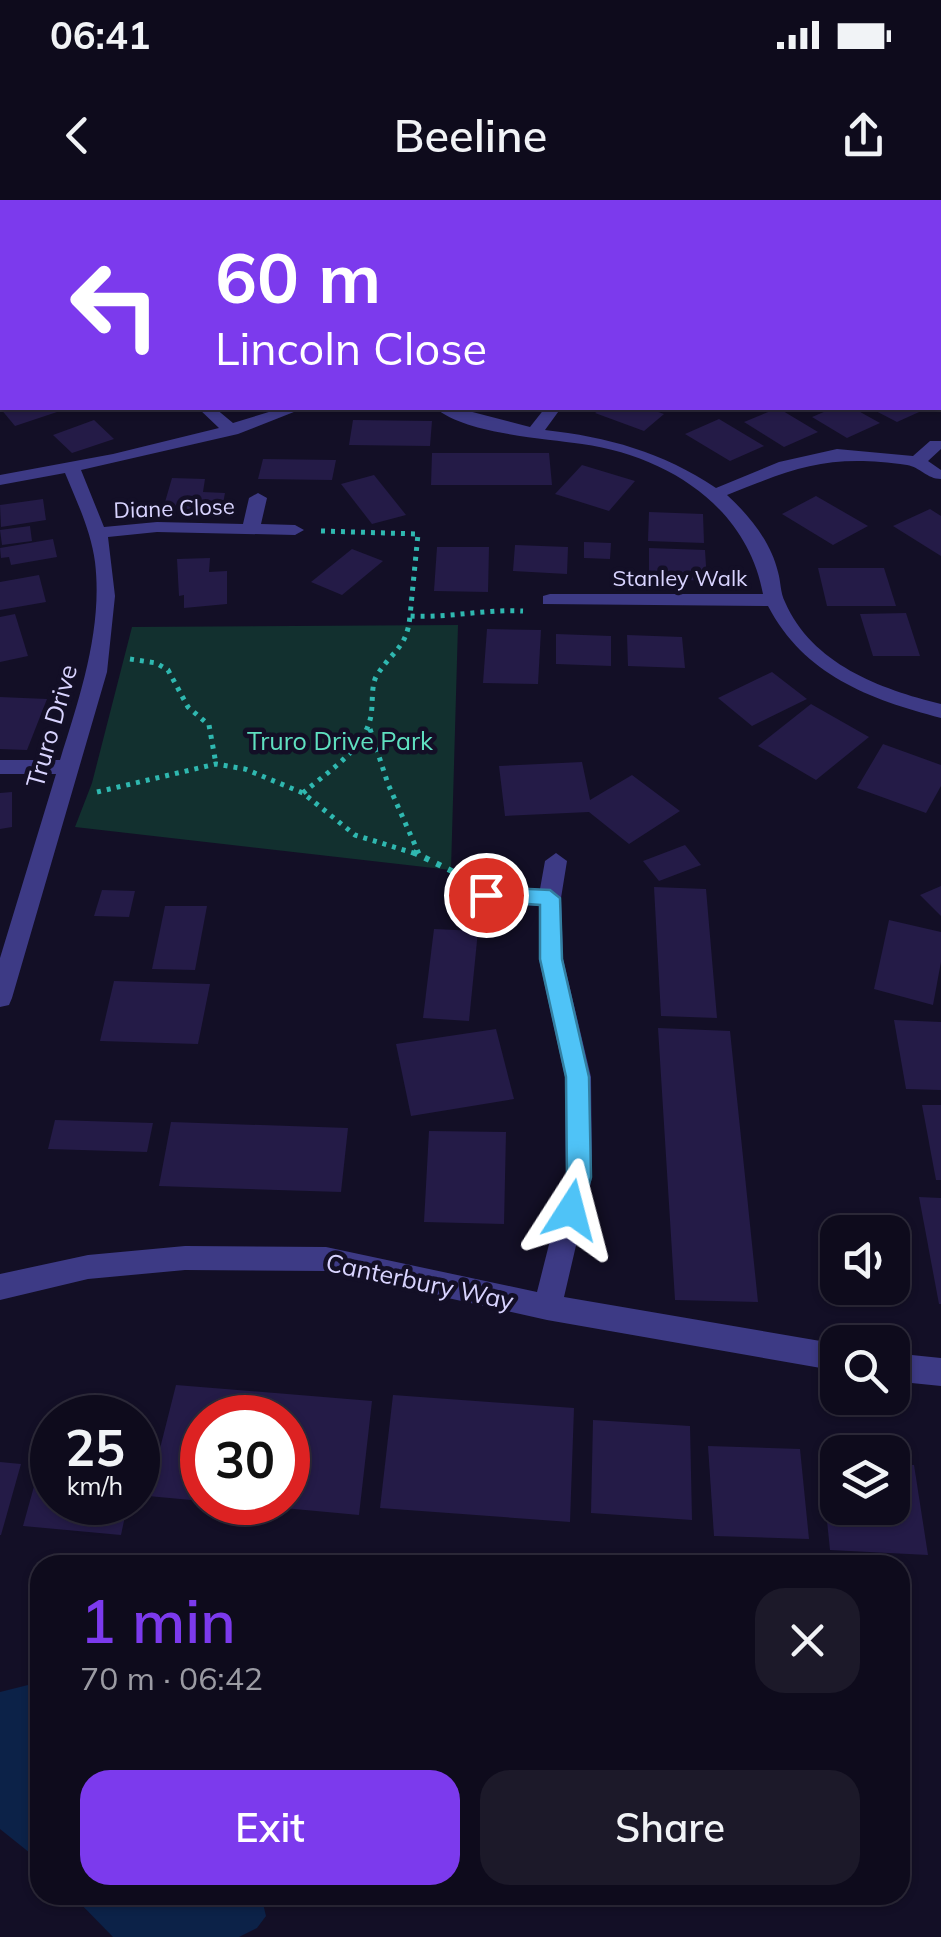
<!DOCTYPE html>
<meta charset="utf-8">
<style>
:root{--surface:#0e0b1c;--page:#1c1929;--text:#f1f3f6;--muted:#9b9ba3;--line:#2e2b3b;--accent:#7c3aed}
body{margin:0;font-family:Mulish,sans-serif;background:var(--page);color:var(--text);height:100vh;display:flex;flex-direction:column;font-size:38px;white-space:nowrap}
*{box-sizing:border-box;margin:0}
p{font-size:32px;color:var(--muted)}
.icon{flex:none;width:55px;height:55px;fill:none;stroke:currentColor;stroke-width:2;stroke-linecap:round;stroke-linejoin:round}
.map{position:relative;flex:1;overflow:hidden}
.side{position:absolute;left:30px;top:1355px;width:880px;height:350px;display:flex;flex-direction:column;background:var(--surface);border-radius:30px;box-shadow:0 2px 8px #0004,0 0 0 2px var(--line)}
.side>*{flex:none}
.banner{position:absolute;left:0px;top:0px;width:942px;height:210px;box-shadow:0 2px 8px #0004,0 0 0 2px var(--line);background:#7c3aed;color:#fff;overflow:hidden}
.fabs{position:absolute;left:820px;top:1015px;display:grid;gap:20px}
.fabs a{display:grid;place-items:center;width:90px;height:90px;border-radius:20px;background:var(--surface);box-shadow:0 2px 8px #0004,0 0 0 2px var(--line);font-size:50px}
.speed{position:absolute;left:30px;top:1195px;display:flex;gap:20px;font-size:50px;font-weight:700;text-align:center}
.speed>*{display:grid;place-content:center;width:130px;height:130px;border-radius:50%;background:var(--surface);box-shadow:0 2px 8px #0004,0 0 0 2px var(--line);line-height:1}
.speed small{font-size:25px;font-weight:400}
.speed .limit{border:15px solid #d22;background:#fff;color:#111}
.pin{position:absolute;display:grid;place-items:center;width:85px;height:85px;color:#fff;margin:-42px;border:5px solid #fff;border-radius:50%;box-shadow:0 2px 10px #0007}
.me{position:absolute;width:110px;margin:-55px;rotate:9deg;stroke-linejoin:round;filter:drop-shadow(0 0 8px #0008)}
.turn{display:flex;align-items:center;gap:35px;height:210px;padding:0 50px;font-size:45px}
.turn .icon{width:130px;height:130px;stroke-width:2.5}
.turn b{display:block;font-size:70px;line-height:85px}
.round{display:grid;place-items:center;flex:none;width:105px;height:105px;border-radius:30px;background:var(--page)}
.summary{display:flex;align-items:center;justify-content:space-between;height:170px;padding:0 50px}
h1{font-size:60px;font-weight:600;line-height:75px;color:var(--accent)}
.action{display:flex;gap:20px;margin-top:auto;padding:20px 50px}
.action a{flex:1;height:115px;border-radius:30px;background:var(--accent);color:#fff;font-size:40px;font-weight:600;line-height:115px;text-align:center}
.action a+a{background:var(--page);color:var(--text)}
.status{display:flex;justify-content:space-between;align-items:center;height:70px;padding:0 50px;background:var(--surface);direction:ltr}
.status svg{height:28px;fill:currentColor}
header{display:flex;justify-content:space-between;align-items:center;height:130px;padding:0 50px;background:var(--surface);font-size:45px;font-weight:600}
.map>svg:first-child{display:block}
.green{fill:#12302f}
.water{fill:#0c2248}
.building{fill:#241b47}
.lines{fill:none;stroke-linecap:round;stroke-linejoin:round}
.path-far1{stroke:#2fb8b0;stroke-width:5;stroke-dasharray:4 6;stroke-linecap:butt}
.path{stroke:#2fb8b0;stroke-width:6;stroke-dasharray:5 8;stroke-linecap:butt}
.street{fill:#3d3a85;fill-rule:evenodd}
.route{fill:#4fc3f7;stroke:#337fa1;stroke-width:2.5}
.labels{text-anchor:middle;dominant-baseline:central;stroke-width:9;stroke-linejoin:round;paint-order:stroke}
.far-street-label{font-size:22px;fill:#d9d4ff;stroke:#130f26}
.street-label{font-size:25px;fill:#d9d4ff;stroke:#130f26}
.park-label{font-size:25px;fill:#5fe0c0;stroke:#130f26}
</style>
<div class="status"><b>06:41</b><svg viewBox="0 0 49 12"><path d="M0 12V9h3v3zM5 12V6h3v6zM10 12V3h3v9zM15 12V0h3v12zM26 1h20v11H26zM47 4h2v5h-2z"/></svg></div>
<header><svg class="icon" aria-label="back" viewBox="0 0 24 24"><path d="M15 5l-7 7 7 7"/></svg>Beeline<svg class="icon" aria-label="share" viewBox="0 0 24 24"><path d="M12 15V3M7 8l5-5 5 5M5 13v7h14v-7"/></svg></header>
<div class="map">
<svg width="941" height="1737" viewBox="0 0 941 1737">
<rect width="100%" height="100%" fill="#130f26"/>
<path class="green" d="M458 425 451 670 75 627 92 583 132 427Z"/>
<g class="water">
<path d="M40 1482V1661L0 1629V1492Z"/>
<path d="M72 1695H261L266 1716 257 1728 239 1737H113Z"/>
</g>
<g class="building">
<path d="M0 208H69L15 226Z"/>
<path d="M603 208H647L664 214 644 231 595 213Z"/>
<path d="M778 208 818 232 784 247 744 222Z"/>
<path d="M833 208H853L880 223 847 238 812 217Z"/>
<path d="M870 208H928L897 222Z"/>
<path d="M719 219 764 246 730 261 685 234Z"/>
<path d="M94 220 114 239 72 253 53 235Z"/>
<path d="M353 220 432 221 430 246 349 245Z"/>
<path d="M432 253H549L552 285H431Z"/>
<path d="M263 259 336 260 332 280 258 279Z"/>
<path d="M582 265 635 281 609 311 555 294Z"/>
<path d="M374 275 406 315 372 324 341 284Z"/>
<path d="M172 278 205 279 203 292 225 293 222 309H163Z"/>
<path d="M816 296 868 326 833 345 782 314Z"/>
<path d="M43 299 46 320 1 327 0 305Z"/>
<path d="M930 309 941 316V356L893 326Z"/>
<path d="M649 312 703 314 704 343 648 341Z"/>
<path d="M30 326 32 341 2 345 0 330Z"/>
<path d="M53 339 57 357 11 365 9 357 1 358 0 348Z"/>
<path d="M584 342 611 343 610 359 584 358Z"/>
<path d="M515 345 568 347 567 374 513 371Z"/>
<path d="M437 347H489L488 392 434 391Z"/>
<path d="M649 348 705 350 707 381 649 378Z"/>
<path d="M352 349 383 361 342 395 311 382Z"/>
<path d="M210 358 209 372 227 371V404L184 408V395L179 396 177 359Z"/>
<path d="M818 368H884L896 406H827Z"/>
<path d="M39 375 46 402 0 410V382Z"/>
<path d="M906 413 920 456H873L860 414Z"/>
<path d="M15 414 28 456 0 462V417Z"/>
<path d="M487 429 541 430 538 484 483 483Z"/>
<path d="M556 434 611 436V466L556 464Z"/>
<path d="M627 435 682 437 685 468 628 466Z"/>
<path d="M772 472 807 499 752 526 718 498Z"/>
<path d="M0 497 47 499 27 550 0 549Z"/>
<path d="M811 504 869 537 816 580 758 546Z"/>
<path d="M883 544 941 565V586L926 613 857 588Z"/>
<path d="M582 562 590 600 632 575 680 611 629 644 589 612 505 616 499 566Z"/>
<path d="M12 592V627L0 629V593Z"/>
<path d="M685 645 701 665 659 681 643 661Z"/>
<path d="M941 686V716L920 695Z"/>
<path d="M654 687 706 689 717 818 661 816Z"/>
<path d="M102 690 135 691 129 717 94 716Z"/>
<path d="M165 706H207L195 770 152 769Z"/>
<path d="M889 720 941 732V762L933 805 874 789Z"/>
<path d="M434 729 478 731 469 821 423 818Z"/>
<path d="M114 781 210 784 198 844 100 841Z"/>
<path d="M894 820 941 822V890L906 889Z"/>
<path d="M658 828 730 831 758 1102 675 1100Z"/>
<path d="M496 829 514 899 411 916 396 844Z"/>
<path d="M922 905H941V980H936Z"/>
<path d="M55 920 153 923 147 952 48 949Z"/>
<path d="M171 922 348 928 341 992 159 986Z"/>
<path d="M429 931 506 932 504 1024 424 1022Z"/>
<path d="M919 997 941 998V1104H939Z"/>
<path d="M176 1185 372 1201 359 1315 252 1305 288 1302V1218H202V1301L148 1296Z"/>
<path d="M393 1195 574 1208 570 1322 380 1308Z"/>
<path d="M593 1220 690 1226 692 1320 591 1313Z"/>
<path d="M51 1225 52 1302H128L121 1335 23 1326Z"/>
<path d="M708 1246 800 1249 809 1339 714 1336Z"/>
<path d="M0 1262 21 1264 1 1335H0Z"/>
<path d="M821 1262 838 1263V1308H892V1265H914L928 1355 830 1350Z"/>
</g>
<g class="lines">
<g class="path-far1">
<path d="M321 331 418 334 410 416C451 418 483 409 523 411"/>
<path d="M130 459 156 463 168 470 188 507 209 525 216 564"/>
<path d="M370 529 388 584 419 654"/>
<path d="M97 592 216 564 245 569 303 593 355 635 420 655"/>
<path d="M303 593C327 572 361 552 370 520 374 506 370 486 377 475 393 450 407 448 410 416"/>
</g>
<path class="path" d="M413 652 462 676"/>
<g class="street">
<path d="M316 0H332L334 2H318Z"/>
<rect x="0" y="40" width="2" height="8"/>
<rect x="940" y="162" width="1" height="10"/>
<rect x="0" y="165" width="2" height="10"/>
<path d="M198 208H215L233 223 282 208H304L238 234 81 270 104 327 157 322 243 324 249 298 258 293 267 298 261 324 295 325 304 330 295 335 157 332 108 337 115 396 107 472 12 798 9 805 0 807V758L56 574H0V560H60C80 496 103 429 95 362 91 331 77 302 65 273L0 285V275L113 254 219 228Z"/>
<path d="M435 208H457L530 227 545 208H561L545 230C607 237 663 252 716 288L779 262 837 249 913 256 930 241H941V249L928 261 941 270V279C927 279 920 267 907 265 829 254 797 267 727 295 749 315 771 342 778 372 781 382 780 392 785 402 812 464 880 489 941 504V518C869 499 804 475 768 406L543 404V396L550 394H763C747 307 668 256 582 244 542 238 467 234 435 208Z"/>
<path d="M556 653 567 661 561 698 563 759 591 877 592 977 564 1097 838 1144V1171L547 1120 326 1071 185 1070 88 1079 0 1100V1074L88 1055 185 1046 326 1047 537 1092 566 977 565 877 539 759V706L486 703 475 695 486 687 540 689 545 661Z"/>
<path d="M892 1153 941 1158V1186L892 1181Z"/>
</g>
</g>
<path class="route" d="M486 687 550 690 560 698 562 759 589 877 591 977 580 1017 571 1020 563 1017 559 1010 567 977 566 877 540 759V705L478 700 475 695 478 690Z"/>
<g class="labels">
<g class="far-street-label">
<text transform="translate(174 308) rotate(-2)">Diane Close</text>
<text x="680" y="378">Stanley Walk</text>
</g>
<g class="street-label">
<text transform="translate(51 526) rotate(-74)">Truro Drive</text>
<text transform="translate(420 1081) rotate(12)">Canterbury Way</text>
</g>
<g class="park-label">
<text x="340" y="540">Truro Drive Park</text>
</g>
</g>
</svg>
<div class="fabs">
<a><svg class="icon" aria-label="sound" viewBox="0 0 24 24"><path d="M4 9h4l5-4v14l-5-4H4zM17 9q2 3 0 6"/></svg></a>
<a><svg class="icon" aria-label="search" viewBox="0 0 24 24"><circle cx="10" cy="10" r="6"/><path d="M15 15l6 6"/></svg></a>
<a><svg class="icon" aria-label="layers" viewBox="0 0 24 24"><path d="M12 4l9 5-9 5-9-5zM3 14l9 5 9-5"/></svg></a>
</div>
<div class="speed"><div>25<small>km/h</small></div><div class="limit">30</div></div>
<div class="pin" style="left:486px;top:695px;background:#d93025"><svg class="icon" aria-label="arrive" viewBox="0 0 24 24"><path d="M6 21V4h12l-3 4 3 4H6"/></svg></div>
<svg class="me" style="left:571px;top:1010px" viewBox="-20 -20 40 40"><path d="M0-17L14 15 0 8-14 15z" fill="#4fc3f7" stroke="#fff" stroke-width="4"/></svg>
<div class="banner">
<div class="turn"><svg class="icon" aria-label="left" viewBox="0 0 24 24"><path d="M17 20v-9H6M10 6l-5 5 5 5"/></svg><div><b>60 m</b>Lincoln Close</div></div>
</div>
<section class="side">
<div class="summary"><div><h1>1 min</h1><p>70 m · 06:42</p></div><a class="round"><svg class="icon" aria-label="close" viewBox="0 0 24 24"><path d="M6 6l12 12M18 6L6 18"/></svg></a></div>
<div class="action"><a>Exit</a><a>Share</a></div>
</section>
</div>
